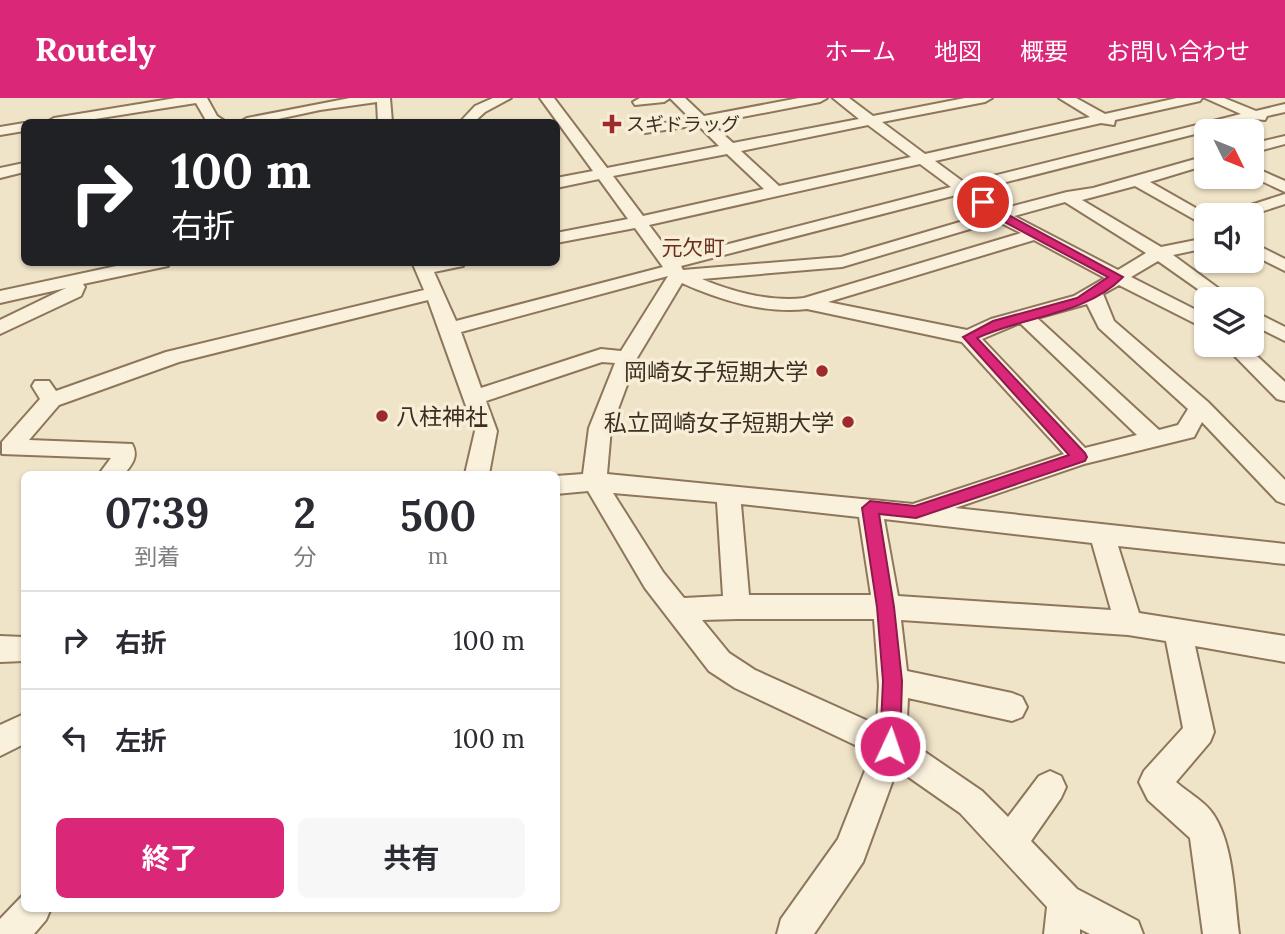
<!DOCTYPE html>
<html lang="ja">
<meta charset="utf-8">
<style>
:root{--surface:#fff;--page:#f7f7f7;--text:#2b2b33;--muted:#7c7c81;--line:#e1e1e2;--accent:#db2777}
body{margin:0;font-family:Lora,"Noto Sans JP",serif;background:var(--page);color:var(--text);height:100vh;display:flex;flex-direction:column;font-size:26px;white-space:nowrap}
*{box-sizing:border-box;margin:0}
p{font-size:23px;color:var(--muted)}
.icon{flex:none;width:38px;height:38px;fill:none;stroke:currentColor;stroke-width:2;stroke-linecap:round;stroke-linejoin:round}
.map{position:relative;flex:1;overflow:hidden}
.drawer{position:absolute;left:21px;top:373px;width:539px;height:441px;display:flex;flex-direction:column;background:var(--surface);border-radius:10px;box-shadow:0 2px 5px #0004}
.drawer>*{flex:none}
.guide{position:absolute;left:21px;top:21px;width:539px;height:147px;border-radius:10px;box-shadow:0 2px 5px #0004;background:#202124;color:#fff;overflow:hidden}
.needle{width:46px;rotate:133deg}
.controls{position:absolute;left:1194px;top:21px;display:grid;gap:14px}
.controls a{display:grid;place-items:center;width:70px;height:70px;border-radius:10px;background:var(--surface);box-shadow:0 2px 5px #0004;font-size:35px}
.pin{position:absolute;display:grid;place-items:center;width:60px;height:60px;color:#fff;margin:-30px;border:4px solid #fff;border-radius:50%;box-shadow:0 2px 7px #0007}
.me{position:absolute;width:77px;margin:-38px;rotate:3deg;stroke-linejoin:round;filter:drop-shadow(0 0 5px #0008)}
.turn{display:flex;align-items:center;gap:24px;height:147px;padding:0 35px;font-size:32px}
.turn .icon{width:91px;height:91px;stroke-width:2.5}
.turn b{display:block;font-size:49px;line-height:60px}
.eta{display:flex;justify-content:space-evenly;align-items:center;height:119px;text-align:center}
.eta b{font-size:42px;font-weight:700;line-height:49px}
.primary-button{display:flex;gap:14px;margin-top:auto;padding:14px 35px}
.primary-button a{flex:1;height:80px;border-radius:10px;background:var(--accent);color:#fff;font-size:28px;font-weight:700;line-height:80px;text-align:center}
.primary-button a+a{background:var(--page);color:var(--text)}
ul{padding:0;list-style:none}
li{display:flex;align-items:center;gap:21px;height:98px;padding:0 35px;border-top:2px solid var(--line)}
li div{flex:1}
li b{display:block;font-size:26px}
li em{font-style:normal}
header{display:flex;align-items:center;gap:42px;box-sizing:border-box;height:98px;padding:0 35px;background:var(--accent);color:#fff}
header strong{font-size:33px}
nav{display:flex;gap:38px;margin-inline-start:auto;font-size:24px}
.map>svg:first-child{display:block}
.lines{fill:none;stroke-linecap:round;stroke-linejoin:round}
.minor-casing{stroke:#8d765c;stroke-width:4}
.minor{fill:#faf1dc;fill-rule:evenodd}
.route{fill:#db2777;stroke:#8e194d;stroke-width:2}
.poi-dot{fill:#9e2a2b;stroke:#f7eed8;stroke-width:2.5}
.labels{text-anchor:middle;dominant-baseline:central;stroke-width:7;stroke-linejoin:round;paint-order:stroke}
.far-poi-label{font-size:19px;fill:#3d2e20;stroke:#f7eed8;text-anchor:start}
.far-quarter-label{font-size:21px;fill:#6b2e1e;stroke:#f7eed8}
.poi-label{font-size:23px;fill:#3d2e20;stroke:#f7eed8;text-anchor:end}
</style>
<header>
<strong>Routely</strong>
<nav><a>ホーム</a><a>地図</a><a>概要</a><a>お問い合わせ</a></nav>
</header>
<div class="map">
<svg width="1285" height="836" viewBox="0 0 1285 836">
<rect width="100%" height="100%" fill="#f0e4c8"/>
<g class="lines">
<g class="minor-casing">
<g id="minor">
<path d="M176 0H207L217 18 226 24H207L196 5 76 24H47L54 20Z"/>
<path d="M350 0H390L392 24H378L377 4 320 12 264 24H240L247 20Z"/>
<path d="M493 0H511L485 14 474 24H460L475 8Z"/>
<path d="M540 0H554L607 70 719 48 698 27 645 35V29L690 20 670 0 664 4 635 7 633 4 640 0H685L704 18 799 0H827L820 4 711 25 733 45 859 21 833 0H849L873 18 965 0H992L985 4 882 24 925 56 1090 19 1059 0H1076L1105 16 1177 0H1202L1200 3 1115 22 1114 27 1101 25 935 63 965 85 1241 16 1205 0H1224L1256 13 1285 6V14L1267 18 1265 22 1254 21 975 92 1002 111 1067 94 1093 90 1206 58V67L1150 84 1208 117H1206V128L1135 88 1082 102 1161 149 1206 140V150L1173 157 1233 201H1212L1158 163 1131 179 1206 217V231L1119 187 1103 196 1114 223 1208 304 1285 382V406L1277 403 1202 324 1194 339 1084 366 955 410 1285 446V466L1118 448 1139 515 1285 538V564L1195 548 1214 634 1210 644 1176 684C1187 694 1201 701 1210 712 1234 741 1234 800 1239 836H1203L1190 740 1148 702 1139 684 1144 673 1183 630 1166 543 1128 537 901 522 907 573 1012 595 1022 599 1027 609 1022 619 1012 623 908 600 906 641 982 693 1008 719 1039 678 1050 673 1061 678 1066 689 1061 700 1031 743 1077 791 1138 823 1143 836H1090L1080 831V836H1044L1047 809 960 715 897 671 863 764 814 836H777L781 821 838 741 872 655 735 590 709 573 645 490 588 393 556 396V378L583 376 589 330 615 265 602 264 486 303 497 333 489 376H465L475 333 428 202 179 264 59 307 29 342 132 346C139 358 132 367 124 376H99L111 360 2 356V344L40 301 32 288 35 283H49L56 293 166 254 424 192 412 164H465L463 168 434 174 456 223 663 169 635 130 556 145V135L628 121 599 81 556 90V80L593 73ZM868 27 911 59 779 88 741 53ZM727 56 764 91 643 118 613 78ZM920 66 951 89 674 160 649 127ZM960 96 987 116 841 159 683 172 681 168ZM1065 104 1146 155 1118 172 1014 118ZM997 123 1021 135 804 200C771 204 732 194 702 181L842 169ZM1034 142 1105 180 1074 198 991 221 967 232 828 204ZM668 178 621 253 601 251 481 290 461 234ZM682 185C719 202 766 216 807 211L962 244 1064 356 913 406 607 376 611 330 637 260ZM1087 206 1099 230 1188 311 1178 327 1159 332 1037 220ZM1020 225 1137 337 1085 350 982 241ZM613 395 717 404 723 498 684 500 663 474ZM741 406 859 419 871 497H749ZM884 421 1092 445 1111 512 898 498ZM737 521H874L879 588 877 627 755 572 729 555 702 522Z"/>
<path d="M24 25V33L0 37V29Z"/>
<path d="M1285 38V46L1251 55V46Z"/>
<path d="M24 65V74L0 80V70Z"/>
<path d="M1251 68 1285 83V94L1251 78Z"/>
<path d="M1285 96V106L1251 117H1227L1229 114Z"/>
<path d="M1251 144 1285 161V173L1251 156Z"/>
<path d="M135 164H170L168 168 83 186 85 189 81 198 0 236V222L66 190 0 205V193Z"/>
<path d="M1251 212 1285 229V243L1251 226Z"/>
<path d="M1224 247H1245L1285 284V303L1277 301Z"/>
<path d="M0 538 24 539V563L0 564Z"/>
<path d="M24 616V646L0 658V627Z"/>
<path d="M24 796V810H51L46 822 34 836H0V821Z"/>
</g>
</g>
<use href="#minor" class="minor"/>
</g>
<path class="route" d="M979 102H986L1003 114 1123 179C1086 217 1024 218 977 240L1085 355 1087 359 1085 363 916 420 879 416 894 509 902 583 900 648 897 655 890 657 883 655 880 648 883 583 877 509 862 410 870 403 915 408 1069 357 963 239 993 223 1077 200 1108 179 995 119 979 107Z"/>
<g class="poi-dot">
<path d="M608.5 15.5h7v7h7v7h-7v7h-7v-7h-7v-7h7z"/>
<circle cx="822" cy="273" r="7"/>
<circle cx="382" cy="318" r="7"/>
<circle cx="848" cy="324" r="7"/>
</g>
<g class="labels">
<g class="far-poi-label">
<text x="626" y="26">スギドラッグ</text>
</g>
<g class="far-quarter-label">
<text x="693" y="149">元欠町</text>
</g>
<g class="poi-label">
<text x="808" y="273">岡崎女子短期大学</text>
<text x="396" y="318" text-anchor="start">八柱神社</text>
<text x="834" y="324">私立岡崎女子短期大学</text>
</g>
</g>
</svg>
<div class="controls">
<a><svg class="needle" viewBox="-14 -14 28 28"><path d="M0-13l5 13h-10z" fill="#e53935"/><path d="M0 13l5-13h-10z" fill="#7c7c81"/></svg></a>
<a><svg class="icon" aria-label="sound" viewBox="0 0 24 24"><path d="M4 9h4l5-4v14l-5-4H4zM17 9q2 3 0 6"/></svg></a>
<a><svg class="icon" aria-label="layers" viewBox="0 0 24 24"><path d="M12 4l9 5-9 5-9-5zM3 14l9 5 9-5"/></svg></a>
</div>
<div class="pin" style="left:983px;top:104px;background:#d93025"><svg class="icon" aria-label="arrive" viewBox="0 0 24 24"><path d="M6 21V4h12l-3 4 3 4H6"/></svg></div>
<svg class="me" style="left:890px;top:648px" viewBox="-20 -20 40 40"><circle r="17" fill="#db2777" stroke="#fff" stroke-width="3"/><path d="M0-11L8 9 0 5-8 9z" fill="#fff"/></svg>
<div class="guide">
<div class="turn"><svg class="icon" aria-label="right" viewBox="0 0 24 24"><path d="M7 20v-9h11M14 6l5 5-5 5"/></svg><div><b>100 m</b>右折</div></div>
</div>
<section class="drawer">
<div class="eta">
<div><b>07:39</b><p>到着</p></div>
<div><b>2</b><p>分</p></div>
<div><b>500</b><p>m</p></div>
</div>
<ul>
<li><svg class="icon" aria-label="right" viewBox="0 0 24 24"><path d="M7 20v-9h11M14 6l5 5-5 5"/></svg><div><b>右折</b></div><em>100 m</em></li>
<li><svg class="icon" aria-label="left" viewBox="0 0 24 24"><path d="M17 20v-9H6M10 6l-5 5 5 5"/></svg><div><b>左折</b></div><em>100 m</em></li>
</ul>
<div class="primary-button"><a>終了</a><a>共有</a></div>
</section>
</div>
